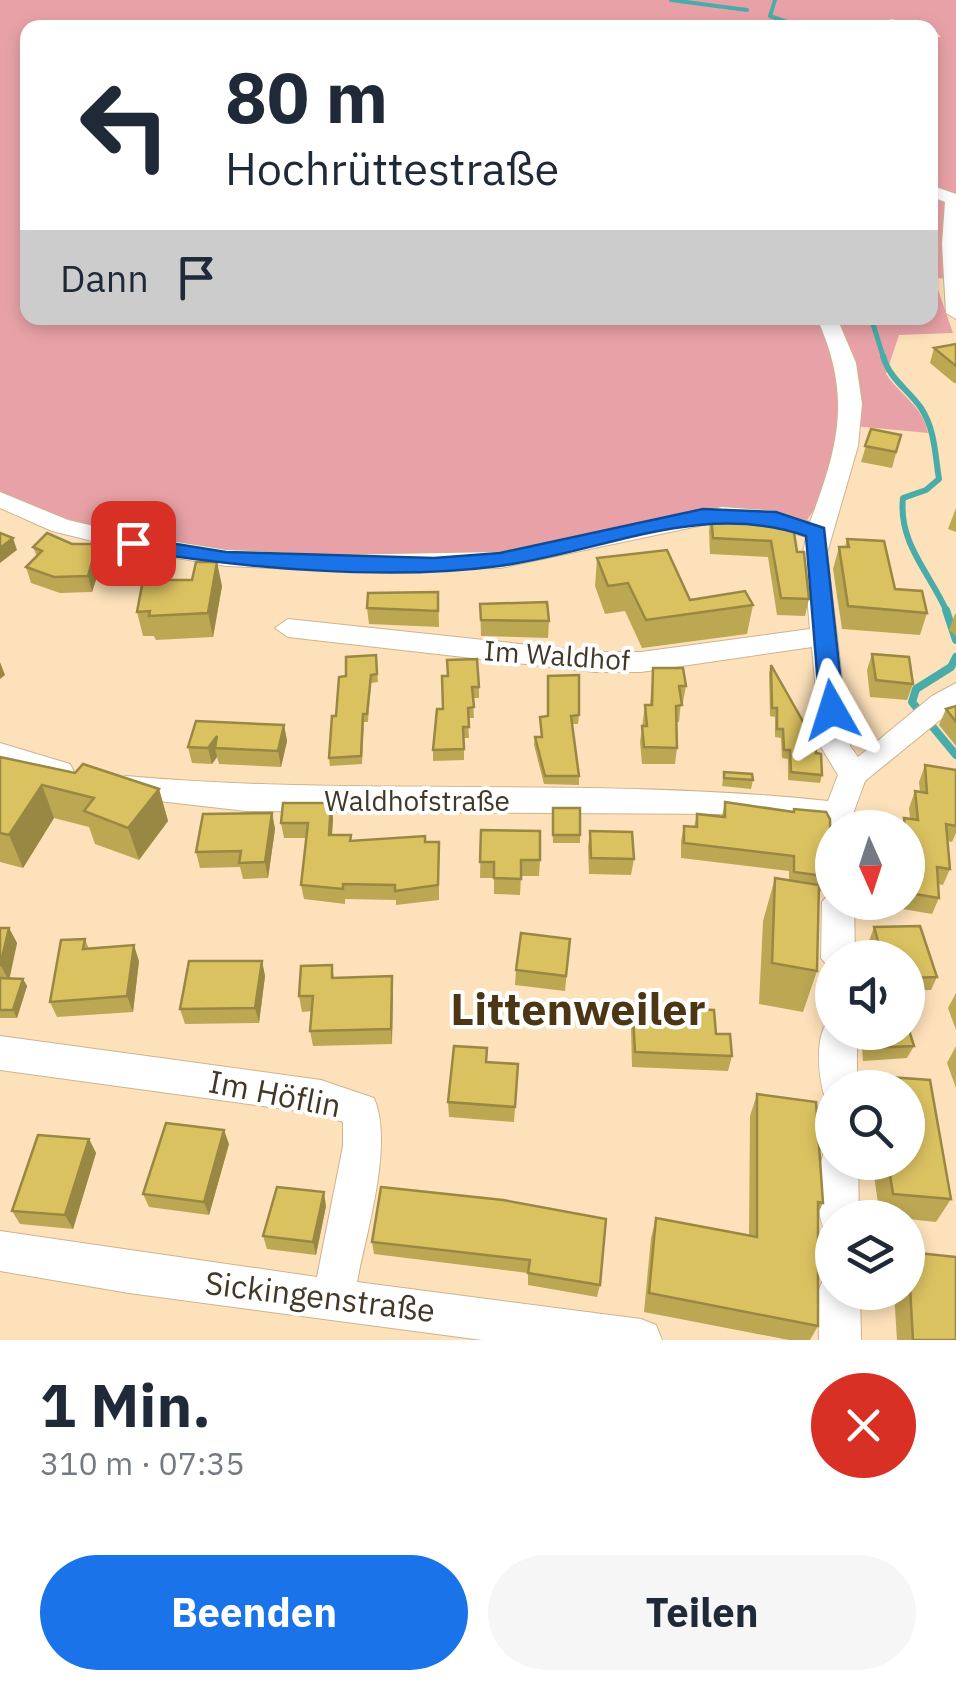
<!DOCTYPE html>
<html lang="de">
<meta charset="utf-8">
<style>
:root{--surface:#fff;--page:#f6f6f7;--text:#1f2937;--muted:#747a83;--accent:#1a73e8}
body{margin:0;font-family:"IBM Plex Sans",sans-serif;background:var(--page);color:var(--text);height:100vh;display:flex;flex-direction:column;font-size:38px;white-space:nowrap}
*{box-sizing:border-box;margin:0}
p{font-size:32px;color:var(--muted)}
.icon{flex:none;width:55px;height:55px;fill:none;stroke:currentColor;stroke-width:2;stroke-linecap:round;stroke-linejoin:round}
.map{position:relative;height:1340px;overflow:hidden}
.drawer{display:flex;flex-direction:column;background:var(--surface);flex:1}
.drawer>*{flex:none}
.hud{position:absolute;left:20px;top:20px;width:918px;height:305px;border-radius:20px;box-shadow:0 5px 15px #0003;background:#fff;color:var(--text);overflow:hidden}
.needle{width:65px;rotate:177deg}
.fabs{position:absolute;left:815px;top:810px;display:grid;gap:20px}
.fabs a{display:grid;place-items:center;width:110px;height:110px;border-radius:50%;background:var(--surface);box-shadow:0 5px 15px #0003;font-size:50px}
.pin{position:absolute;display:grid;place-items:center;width:85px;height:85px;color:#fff;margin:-42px;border-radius:20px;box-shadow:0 5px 15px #0006}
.me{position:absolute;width:110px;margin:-55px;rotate:354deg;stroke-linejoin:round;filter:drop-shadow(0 0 8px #0008)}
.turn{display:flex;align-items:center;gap:35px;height:210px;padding:0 40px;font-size:45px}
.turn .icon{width:130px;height:130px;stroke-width:2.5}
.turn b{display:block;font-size:70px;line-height:85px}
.then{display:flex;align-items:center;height:95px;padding:0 40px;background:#0003;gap:20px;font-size:38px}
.round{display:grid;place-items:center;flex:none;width:105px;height:105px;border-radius:52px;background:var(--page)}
.overview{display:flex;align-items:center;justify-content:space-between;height:170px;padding:0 40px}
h1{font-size:60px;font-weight:700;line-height:75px}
.primary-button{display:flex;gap:20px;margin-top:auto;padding:20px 40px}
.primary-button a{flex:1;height:115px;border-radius:60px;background:var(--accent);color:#fff;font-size:40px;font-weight:700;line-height:115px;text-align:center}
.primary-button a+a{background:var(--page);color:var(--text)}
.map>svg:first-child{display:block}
.green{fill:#e8a2a7;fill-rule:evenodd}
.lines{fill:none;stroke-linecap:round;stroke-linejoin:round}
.stream-far3{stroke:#4aaca8;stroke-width:4}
.stream-far2{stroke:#4aaca8;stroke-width:5}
.stream-far1{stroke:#4aaca8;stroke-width:6}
.stream{stroke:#4aaca8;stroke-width:8}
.street-casing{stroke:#ceb38d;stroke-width:2}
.street{fill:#fff;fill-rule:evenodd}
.wall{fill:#bca753}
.shaded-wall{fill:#984}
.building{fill:#dbc261;stroke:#984;stroke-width:2.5}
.route{fill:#1a73e8;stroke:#114b97;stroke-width:2.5}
.labels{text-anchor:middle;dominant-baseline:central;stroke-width:8;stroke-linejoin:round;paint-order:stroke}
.street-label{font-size:28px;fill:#433728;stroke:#fff}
.near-street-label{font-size:32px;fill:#433728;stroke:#fff}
.near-district-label{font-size:45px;font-weight:bold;fill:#4d3613;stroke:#fff}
</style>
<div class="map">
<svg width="956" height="1340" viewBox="0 0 956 1340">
<rect width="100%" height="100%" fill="#fde1ba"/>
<path class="green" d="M0 0H956V279L934 278 953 333 899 335 886 374C901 396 923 406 928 433L843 425 825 494 807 520C702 489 605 540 501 554 450 560 400 558 349 557 226 554 115 542 0 495ZM891 19 930 25 941 37 930 38V318H28V28L869 27Z"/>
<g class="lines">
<g class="stream-far3">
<path d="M671 0 747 10"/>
<path d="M775 0 770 16 804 28"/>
</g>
<path class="stream-far2" d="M871 318 884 359"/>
<path class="stream-far1" d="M883 356C890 380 908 389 921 408 935 429 935 455 939 479L926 490 903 498C898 543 930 573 947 612"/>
<g class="stream">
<path d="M946 610 956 640"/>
<path d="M956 657 951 667 916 689 912 702 956 755"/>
</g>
<g class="street-casing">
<g id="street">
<path d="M930 185 956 194V319L946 313 942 244 945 202 930 196Z"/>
<path d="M817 318H837L856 363 862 404 858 446 827 553 850 746 858 757 932 696 956 683V707L865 781 853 814V828H832V839L823 824 729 814 246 811 115 796 111 788 115 780 126 776C359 797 595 776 828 801L838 775 821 747 812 647 641 672H595L288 637 275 628 288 619 595 652H641L810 629 803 553 806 537 773 526 722 521 500 568 336 571 226 566 133 551 52 531 0 508V492L68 520 133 535 226 550 336 555 500 552 722 507 776 511 810 522C839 445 852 396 817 318Z"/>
<path d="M0 743 70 764 74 772 70 780 59 783 0 765Z"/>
<path d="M832 890V902H854L855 958H832V971L821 958 822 902Z"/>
<path d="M832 1018V1032H857V1088H832V1103L826 1100C818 1081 813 1030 832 1018Z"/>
<path d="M0 1036 321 1080 374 1098C394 1144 366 1233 357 1282L641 1319 656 1325 662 1340H482L129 1293 0 1271V1231L317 1277 343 1146V1122L321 1114 0 1070Z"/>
<path d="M832 1146V1162H858L859 1218H832V1235L825 1232C815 1209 816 1172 825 1149Z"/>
<path d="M832 1274V1292H860L861 1340H819L818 1292 824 1277Z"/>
</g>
</g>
<use href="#street" class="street"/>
</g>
<g class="wall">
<path d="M956 344V383H954L930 363 934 348Z"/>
<path d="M871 429 901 435 892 468 861 462Z"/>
<path d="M956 508V532L948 529Z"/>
<path d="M711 514 797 552 809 599 805 616 777 615 768 557 710 554 709 531Z"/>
<path d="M847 539 895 589 927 613 920 635 842 629 833 569 839 547H845Z"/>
<path d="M97 544 102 561 92 592 60 593 31 583 26 567 37 557 33 547Z"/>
<path d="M597 558 690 600 753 605 747 634 642 648 625 611 605 614 595 586Z"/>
<path d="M222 586 213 637 156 640 154 636H143L137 612Z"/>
<path d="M438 592 439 627 369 624 367 608Z"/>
<path d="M480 604 549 621 548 638 481 636Z"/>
<path d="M955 614H956V636L949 630Z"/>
<path d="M872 654 913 684 907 700 870 697 867 670Z"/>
<path d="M376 655 378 682 371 683 368 722H364L362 764 330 766 329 758 336 716 346 676Z"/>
<path d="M771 665 816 753 822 775 820 783 788 780V759L782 758 781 738 775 737V717L770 716 769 673Z"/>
<path d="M653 668 686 686 683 702H681L679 722H676L677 748 675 764H642L640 742 645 705H650Z"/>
<path d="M447 676 479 687V698H473L474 718H468L469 738H464V760L433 761V750L443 709Z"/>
<path d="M956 706V746L939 725 946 709Z"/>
<path d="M579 715 578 724H572L579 776V785L544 784 534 745 535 737H541L540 717Z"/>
<path d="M284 725 287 741 281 767 219 764 217 757 212 764 192 763 188 747Z"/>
<path d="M0 757 75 773 159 789 168 821 139 860 95 844 89 827 54 818 23 868 0 862Z"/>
<path d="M925 765 956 770V833L952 842 947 841 950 869 943 885 938 884 939 898 932 914 891 907V902H908V828H901L904 818 910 819 909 808 915 791 920 792 919 782Z"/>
<path d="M724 772 753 780 751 789 722 786Z"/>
<path d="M725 802 831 877 826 892 819 891 817 971 803 1012 759 1004 763 921 775 878 789 880V871L681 858V841L684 826 694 827 697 814 722 816Z"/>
<path d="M331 803 333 818 332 835 351 841 439 842V900L396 905V900L345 899V904L304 899 301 885 307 838H284L281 823Z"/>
<path d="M272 813 275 829 268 878 243 879 240 867 200 868 196 852Z"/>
<path d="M552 816 580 835V843H553Z"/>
<path d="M481 830 540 860 539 876H521L520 895 494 894V878H480Z"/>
<path d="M590 831 634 859 631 875 589 874 588 847Z"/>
<path d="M874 927 937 977 931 990 908 991 912 1004 908 1013V958H874L869 941Z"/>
<path d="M0 928H9L17 943 9 978 23 979 27 986 17 1018H0Z"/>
<path d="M85 939 89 949 139 961 133 1012 57 1017 50 1002Z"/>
<path d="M570 939 565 991 515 985 516 970Z"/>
<path d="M262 961 265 976 259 1023 185 1024 180 1009Z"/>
<path d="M332 965 334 978 392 976V1044L313 1046 310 1031 312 1011 302 1012 299 996Z"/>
<path d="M956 993V1030L948 1008Z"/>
<path d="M670 1008 716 1034 732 1056 728 1071 632 1067 631 1030 633 1015 668 1016Z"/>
<path d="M861 1032H908L914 1046 907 1058 863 1061Z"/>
<path d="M956 1046V1088L947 1063Z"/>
<path d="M487 1062 518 1064 514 1122 449 1117 448 1102Z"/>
<path d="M875 1076 930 1080 951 1199 936 1222 908 1219V1218L880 1217 872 1162H908V1088H870Z"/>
<path d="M757 1094 823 1203 818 1214V1326L810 1340H789L644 1312 651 1238 656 1218 749 1236 750 1116Z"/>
<path d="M89 1139 96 1153 73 1229 20 1224 12 1211Z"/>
<path d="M229 1144 209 1215 149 1207 143 1194Z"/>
<path d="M503 1200 600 1285 597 1297 528 1285V1273L374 1254 372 1242Z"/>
<path d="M326 1206 316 1255 267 1249 263 1236Z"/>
<path d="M908 1252 956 1340H897L894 1292H908Z"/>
</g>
<g class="shaded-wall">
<path d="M13 538 17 550 0 563V548Z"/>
<path d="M97 544 102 561 92 592 88 576Z"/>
<path d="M217 562 222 586 213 637 208 613Z"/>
<path d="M0 662 5 675 0 679Z"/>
<path d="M284 725 287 741 281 767 278 751Z"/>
<path d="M217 736 215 748 217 757 212 764 208 748Z"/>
<path d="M42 785 54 818 23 868 9 835Z"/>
<path d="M159 789 168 821 139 860 128 828Z"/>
<path d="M331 803 333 818 331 850 329 835Z"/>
<path d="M272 813 275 829 268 878 265 862Z"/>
<path d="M9 928 17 943 9 981 1 966Z"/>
<path d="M134 945 139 961 133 1012 127 996Z"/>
<path d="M262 961 265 976 259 1023 255 1008Z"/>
<path d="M392 976 393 991 392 1044 391 1029Z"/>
<path d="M23 979 27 986 17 1018 13 1010Z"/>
<path d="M224 1130 229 1144 209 1215 204 1202Z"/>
<path d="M89 1139 96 1153 73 1229 65 1215Z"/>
<path d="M324 1192 326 1206 316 1255 313 1242Z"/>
</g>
<g class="building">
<path d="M956 344V366L934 348Z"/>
<path d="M871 429 901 435 896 452 865 446Z"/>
<path d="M711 514 779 515 792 519 797 552H804L809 599 781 598 771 541 713 538Z"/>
<path d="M0 533 13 538 0 548Z"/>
<path d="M47 533 72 544H97L88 576 54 577 26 567 42 551 33 547Z"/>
<path d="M847 539 884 541 895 589 922 591 927 613 848 606 839 547H849Z"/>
<path d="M667 550 690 600 745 591 753 605 646 620 628 583 608 586 597 558Z"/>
<path d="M196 562H217L208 613 149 616 150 611 137 612 143 580H192Z"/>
<path d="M438 592V611L367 608 368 593Z"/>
<path d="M547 602 549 621 481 620 480 604Z"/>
<path d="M872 654 909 657 913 684 876 680Z"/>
<path d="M376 655 377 674 371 675 367 714H363L361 756 329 758 332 716H336L339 677 346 676V657Z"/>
<path d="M477 659 479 687H472L474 707 468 708 469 727H463L464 749 433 750 437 709H443L442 676H448L447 660Z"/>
<path d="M771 665 809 732 815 733 816 753 821 754 822 775 791 772 790 750H784L783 729H777V708H772Z"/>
<path d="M653 668H683L686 686H679L682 705 676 706 677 748 644 747 642 726H647L645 705H652Z"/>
<path d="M579 675V715L571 716 579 776H545L535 737H542L540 717 548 716V676Z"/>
<path d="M956 706V722L946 709Z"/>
<path d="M196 721 284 725 278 751 215 748 217 736 208 748 188 747Z"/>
<path d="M0 757 75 773 83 764 159 789 128 828 84 811 94 798 42 785 9 835 0 833Z"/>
<path d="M925 765 956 770V826L946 824 950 869 937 867 939 898 908 893V828H905L904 818 918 820 915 791 927 793Z"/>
<path d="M724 772 752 774 753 780 724 778Z"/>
<path d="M725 802 794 812V809L826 812 830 819 831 877 794 872V856L684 843V826L697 827V814L725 817Z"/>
<path d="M283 803H331L329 835H351L350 841 425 836V842H439L438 885 395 891V885L343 884V889L301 885 308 823H281Z"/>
<rect x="553" y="808" width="27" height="27"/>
<path d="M272 813 265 862 239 863 241 851 196 852 203 814Z"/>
<path d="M481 830 540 831V860H521V879L494 878V862H480Z"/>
<path d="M590 831 632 832 634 859 591 858Z"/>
<path d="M775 878 819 885 817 971 772 963Z"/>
<path d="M920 926 937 977 908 978V958H883L874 927Z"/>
<path d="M0 928H9L0 966Z"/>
<path d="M521 933 570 939 566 976 516 970Z"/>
<path d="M85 939 83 949 134 945 127 996 50 1002 61 940Z"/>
<path d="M189 961H262L255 1008 180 1009Z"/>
<path d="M332 965V978L392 976 391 1029 310 1031 313 996H299L301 966Z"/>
<path d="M0 978 23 979 13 1010H0Z"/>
<path d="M670 1008 714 1010 716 1034H730L732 1056 635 1052 633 1015 670 1016Z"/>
<path d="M908 1027 914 1046 868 1048 867 1032H908Z"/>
<path d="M454 1046 487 1048 486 1062 518 1064 515 1107 448 1102Z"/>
<path d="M875 1076 930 1080 951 1199 893 1194 888 1162H908V1088H877Z"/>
<path d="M757 1094 816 1102 823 1203 818 1202V1326L649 1293 656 1218 757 1237Z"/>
<path d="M166 1123 224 1130 204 1202 143 1194Z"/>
<path d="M38 1135 89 1139 65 1215 12 1211Z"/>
<path d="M277 1187 324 1192 313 1242 263 1236Z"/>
<path d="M381 1187 503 1200 606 1219 600 1285 528 1273 530 1260 372 1242Z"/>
<path d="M908 1252 956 1257V1340H913Z"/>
</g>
<path class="route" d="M703 509 776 512 824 528 844 710 840 716H824L820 710 806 536C701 500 603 552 499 566 388 581 243 568 133 550L123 543 133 537 226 552 434 558 500 553Z"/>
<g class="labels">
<g class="street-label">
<text transform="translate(557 655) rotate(4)">Im Waldhof</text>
<text x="417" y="800">Waldhofstraße</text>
</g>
<g class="near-street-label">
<text transform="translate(275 1093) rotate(11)">Im Höflin</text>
<text transform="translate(320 1296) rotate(7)">Sickingenstraße</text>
</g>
<g class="near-district-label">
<text x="578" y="1008">Littenweiler</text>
</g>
</g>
</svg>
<div class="fabs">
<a><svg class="needle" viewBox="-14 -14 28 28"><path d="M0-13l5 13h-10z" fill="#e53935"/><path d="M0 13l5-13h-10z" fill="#747a83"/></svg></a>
<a><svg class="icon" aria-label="sound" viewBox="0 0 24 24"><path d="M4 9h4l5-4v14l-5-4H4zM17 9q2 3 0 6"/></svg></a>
<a><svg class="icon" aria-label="search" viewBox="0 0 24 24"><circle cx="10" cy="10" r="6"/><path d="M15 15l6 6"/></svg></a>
<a><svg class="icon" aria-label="layers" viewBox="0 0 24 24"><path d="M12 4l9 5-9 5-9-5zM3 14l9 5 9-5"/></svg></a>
</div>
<div class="pin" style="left:133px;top:543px;background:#d93025"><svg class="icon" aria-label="arrive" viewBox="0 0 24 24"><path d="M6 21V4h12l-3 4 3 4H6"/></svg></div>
<svg class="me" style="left:832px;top:710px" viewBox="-20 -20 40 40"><path d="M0-17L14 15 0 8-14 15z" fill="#1a73e8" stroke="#fff" stroke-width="4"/></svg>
<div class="hud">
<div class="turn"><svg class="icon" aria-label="left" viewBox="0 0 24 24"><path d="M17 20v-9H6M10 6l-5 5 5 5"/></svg><div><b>80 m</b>Hochrüttestraße</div></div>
<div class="then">Dann<svg class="icon" aria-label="arrive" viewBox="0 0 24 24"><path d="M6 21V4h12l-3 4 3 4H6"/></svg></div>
</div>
</div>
<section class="drawer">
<div class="overview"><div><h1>1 Min.</h1><p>310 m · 07:35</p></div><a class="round" style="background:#d93025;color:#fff"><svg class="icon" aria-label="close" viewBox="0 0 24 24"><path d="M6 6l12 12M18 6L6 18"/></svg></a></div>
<div class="primary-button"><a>Beenden</a><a>Teilen</a></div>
</section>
